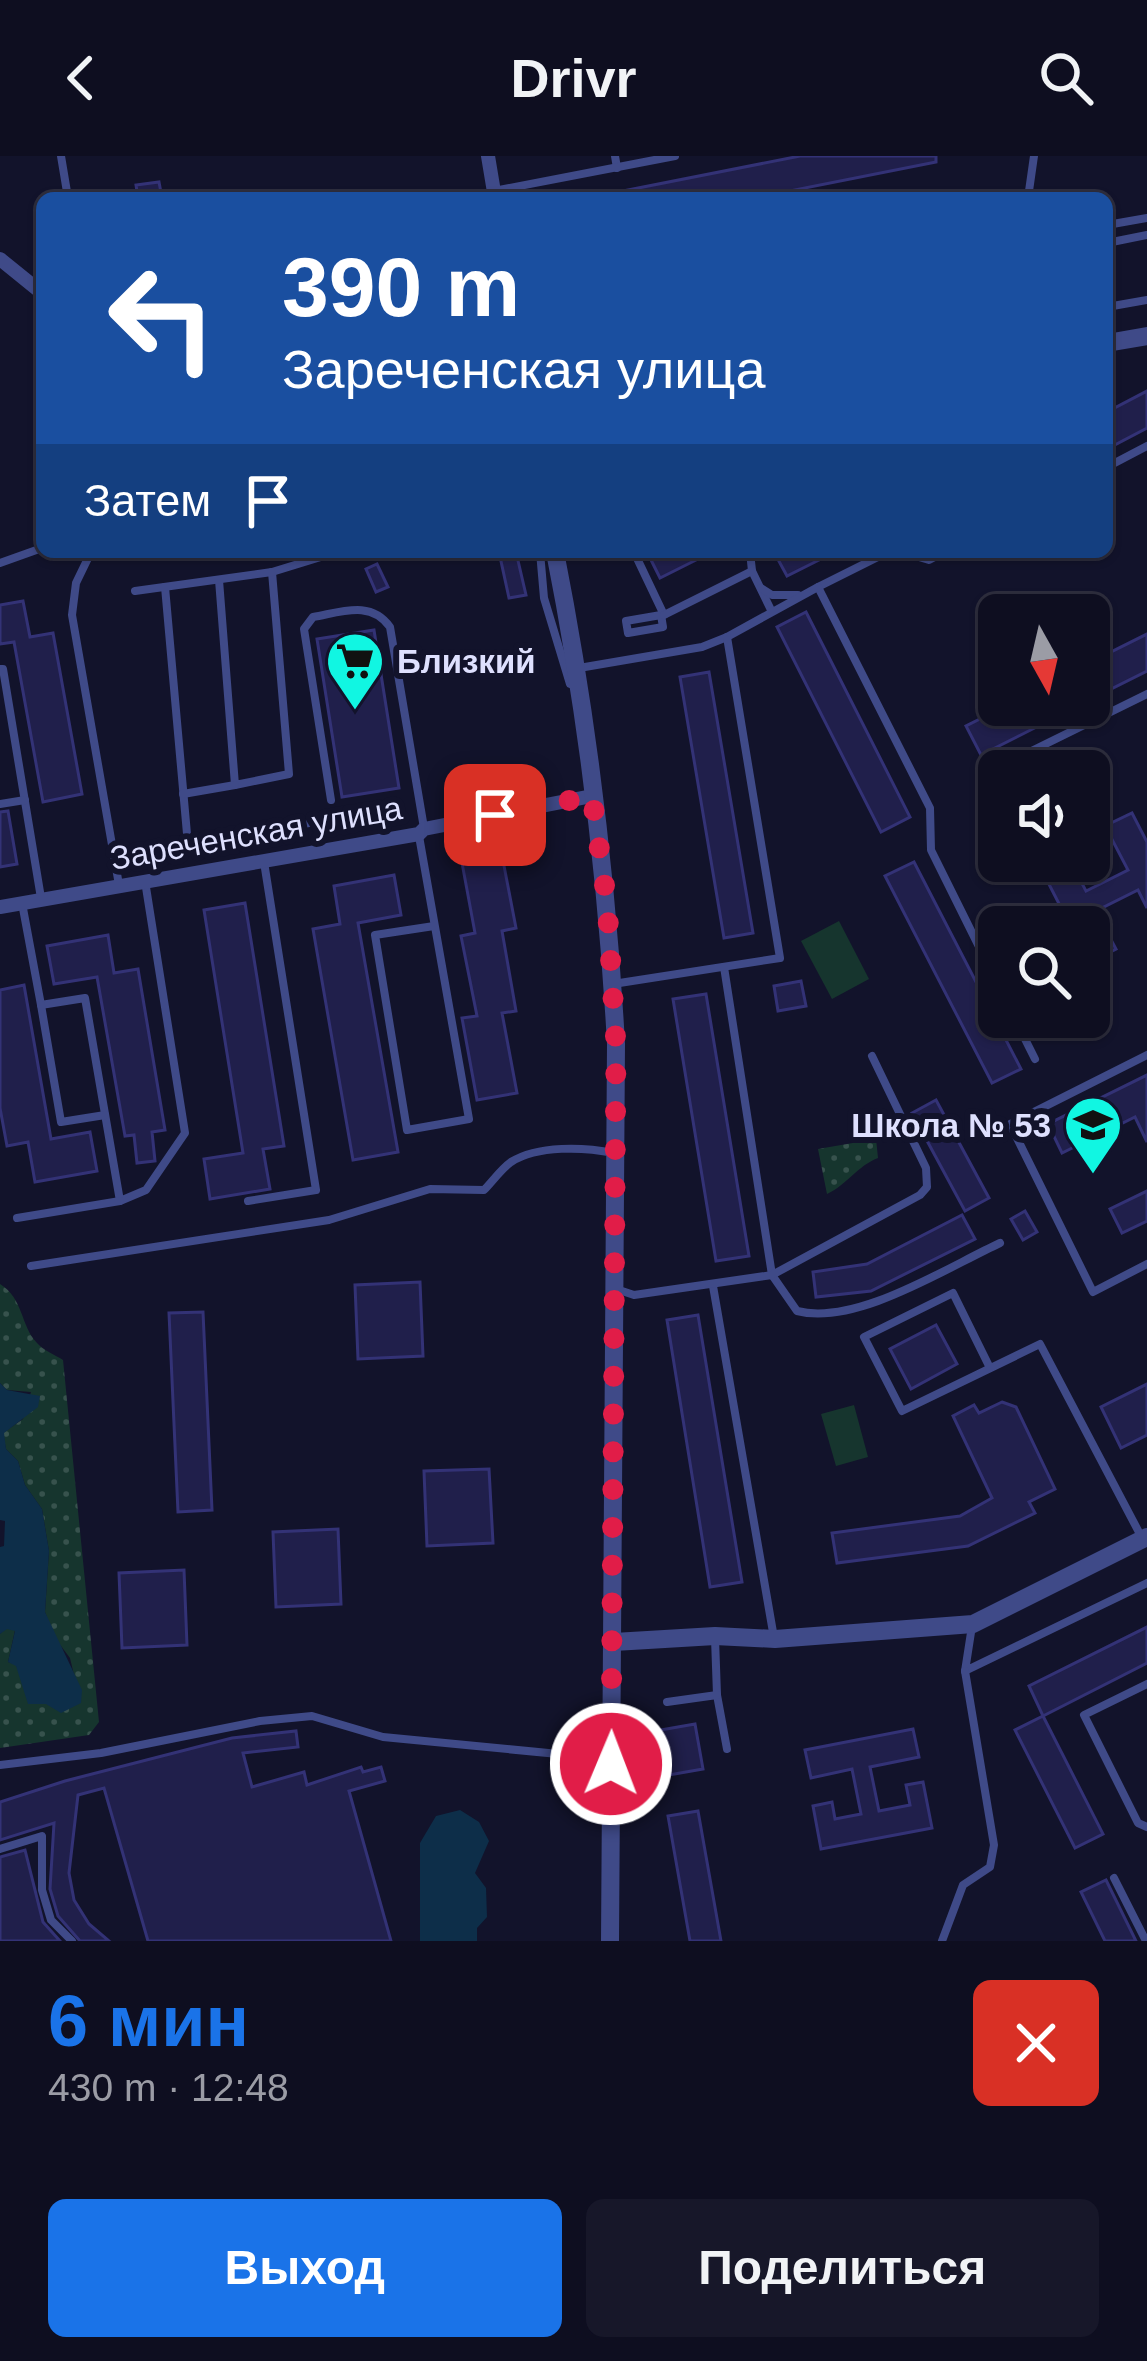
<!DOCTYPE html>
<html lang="ru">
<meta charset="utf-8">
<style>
:root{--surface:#0e0e20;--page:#171729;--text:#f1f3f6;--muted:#9b9ca5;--line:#2e2e3e;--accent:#1a73e8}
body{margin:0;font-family:Helvetica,sans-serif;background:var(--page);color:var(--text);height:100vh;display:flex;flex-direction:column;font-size:45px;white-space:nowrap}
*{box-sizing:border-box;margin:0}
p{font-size:39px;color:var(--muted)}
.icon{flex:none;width:66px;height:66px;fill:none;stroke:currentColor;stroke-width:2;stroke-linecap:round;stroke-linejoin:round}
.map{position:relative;height:1785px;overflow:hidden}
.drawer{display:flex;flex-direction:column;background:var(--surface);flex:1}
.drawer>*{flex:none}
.banner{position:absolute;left:36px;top:36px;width:1077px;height:366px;border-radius:18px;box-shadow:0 3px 9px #0004,0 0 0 3px var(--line);background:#1a4fa0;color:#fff;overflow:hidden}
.needle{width:78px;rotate:172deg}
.fabs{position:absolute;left:978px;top:438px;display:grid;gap:24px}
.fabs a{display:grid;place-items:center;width:132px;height:132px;border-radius:18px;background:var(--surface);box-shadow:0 3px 9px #0004,0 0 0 3px var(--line);font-size:60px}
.pin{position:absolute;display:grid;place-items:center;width:102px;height:102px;color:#fff;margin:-51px;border-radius:24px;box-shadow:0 6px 18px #0006}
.me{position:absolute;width:132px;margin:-66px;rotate:1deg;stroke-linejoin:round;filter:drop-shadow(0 0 9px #0008)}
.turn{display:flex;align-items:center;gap:42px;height:252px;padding:0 48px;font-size:54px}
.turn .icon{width:156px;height:156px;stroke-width:2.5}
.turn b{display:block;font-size:84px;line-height:102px}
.then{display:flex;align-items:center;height:114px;padding:0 48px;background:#0003;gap:24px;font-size:45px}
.round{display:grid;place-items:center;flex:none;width:126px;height:126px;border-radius:18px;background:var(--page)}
.head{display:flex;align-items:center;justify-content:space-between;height:204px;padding:0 48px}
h1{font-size:72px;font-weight:700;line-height:90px;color:var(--accent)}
.action{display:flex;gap:24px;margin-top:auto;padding:24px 48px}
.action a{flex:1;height:138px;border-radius:18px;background:var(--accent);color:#fff;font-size:48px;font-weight:700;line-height:138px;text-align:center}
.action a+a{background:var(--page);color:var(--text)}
header{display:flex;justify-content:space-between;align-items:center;height:156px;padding:0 48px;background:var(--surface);font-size:54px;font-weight:700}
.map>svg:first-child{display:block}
.grass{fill:url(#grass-dots)}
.garden{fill:#16352e}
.water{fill:#0d2e49}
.building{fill:#201f4b;stroke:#333276;stroke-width:3}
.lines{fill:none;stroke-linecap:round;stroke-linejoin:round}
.service{stroke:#3f4a88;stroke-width:8}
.minor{stroke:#3f4a88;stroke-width:14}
.tertiary{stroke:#3f4a88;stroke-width:18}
.route{stroke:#e11d48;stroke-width:21;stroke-dasharray:0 37.8}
.labels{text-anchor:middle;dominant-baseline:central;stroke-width:12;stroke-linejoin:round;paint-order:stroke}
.poi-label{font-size:33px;font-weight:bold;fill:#dee0fe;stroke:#12132b;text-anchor:start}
.street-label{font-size:33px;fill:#dee0fe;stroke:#12132b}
</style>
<header><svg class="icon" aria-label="back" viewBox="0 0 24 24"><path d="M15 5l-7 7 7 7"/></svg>Drivr<svg class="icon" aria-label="search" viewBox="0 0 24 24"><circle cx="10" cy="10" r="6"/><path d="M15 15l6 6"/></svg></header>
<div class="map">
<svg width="1147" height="1785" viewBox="0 0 1147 1785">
<defs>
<pattern id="grass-dots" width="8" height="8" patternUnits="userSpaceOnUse" patternTransform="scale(3)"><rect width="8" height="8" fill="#16352e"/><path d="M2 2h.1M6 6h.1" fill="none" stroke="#37524d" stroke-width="1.8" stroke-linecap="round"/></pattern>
</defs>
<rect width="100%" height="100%" fill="#12132b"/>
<g class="grass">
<path d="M876 983 878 1002C857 1010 848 1028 827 1038L818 993Z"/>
<path d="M0 1128C24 1143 20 1169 37 1187 43 1194 55 1199 63 1204L99 1566 89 1579 0 1592V1478L7 1472 15 1474 8 1506 16 1509 29 1540 75 1523 70 1502 55 1482 45 1456 49 1395 42 1353 25 1329 18 1305 6 1293 3 1277 23 1263 31 1236 7 1234 0 1227Z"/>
</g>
<g class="garden">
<path d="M839 765 869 823 832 843 801 785Z"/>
<path d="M854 1249 868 1301 836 1310 821 1258Z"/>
</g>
<g class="water">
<path d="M0 1227 7 1234 40 1240 38 1251 4 1277 6 1293 18 1305 25 1329 42 1353 49 1395 45 1456 82 1534 81 1547 61 1557 46 1548H28L16 1510 8 1506 15 1475 7 1473 0 1478V1391L4 1390 5 1365 0 1364Z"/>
<path d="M460 1654 479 1666 489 1685 475 1717 486 1732 487 1761 477 1772V1785H420V1687L436 1660Z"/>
</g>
<g class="building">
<path d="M800 0H936V6L754 42H619L618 36Z"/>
<path d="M159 26 162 42H138L136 29Z"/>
<path d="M1147 235V272L1107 293V256Z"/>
<path d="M499 396H516L526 439 509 442Z"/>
<path d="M647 396H712L660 422Z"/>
<path d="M774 396H835L787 420Z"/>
<path d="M377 408 388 431 376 436 366 413Z"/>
<path d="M23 445 30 481 53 477 82 638 43 646 14 486 0 488V449Z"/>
<path d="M806 456 910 661 881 676 777 471Z"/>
<path d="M374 474 399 632 342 641 317 483Z"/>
<path d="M1147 478V515L1089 544V507Z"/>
<path d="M709 516 753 777 724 782 680 521Z"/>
<path d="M1008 549H1080L981 599 966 570Z"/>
<path d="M8 655 17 708 0 711V656Z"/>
<path d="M1132 657 1147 686V752L1138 734 1096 755 1116 793 1089 807V771H1071L1037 705H1070L1086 735 1128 714 1105 670Z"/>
<path d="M500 689 516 772 502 775 516 855 502 857 517 937 477 944 462 862 477 860 461 780 475 777 460 696Z"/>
<path d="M914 706 1021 913 992 927 885 720Z"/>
<path d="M394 719 401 759 358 767 398 996 353 1004 313 773 340 768 334 730Z"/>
<path d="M245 747 284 990 263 993 270 1033 210 1043 204 1003 243 997 204 754Z"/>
<path d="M108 779 114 817 138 813 165 974 152 976 155 1005 137 1007 134 979 125 980 97 821 54 828 47 790Z"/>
<path d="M801 825 806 850 778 855 774 830Z"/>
<path d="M24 829 51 983 90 976 97 1015 35 1026 28 986 7 990 0 952V834Z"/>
<path d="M706 838 749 1100 716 1105 673 843Z"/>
<path d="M1147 919V986L1135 961 1062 997 1048 968Z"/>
<path d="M936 944 989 1042 965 1055 912 957Z"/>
<path d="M1147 1035V1065L1122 1077 1110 1053Z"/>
<path d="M1025 1055 1037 1076 1023 1084 1011 1063Z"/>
<path d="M962 1059 975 1083 871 1135 816 1141 813 1116 867 1108Z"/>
<path d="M420 1126 423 1200 358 1203 355 1129Z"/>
<path d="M203 1156 212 1354 178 1356 169 1157Z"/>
<path d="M698 1159 742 1426 710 1431 667 1164Z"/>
<path d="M936 1169 957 1208 911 1233 890 1193Z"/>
<path d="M1147 1228V1279L1121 1292 1101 1251Z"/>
<path d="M1002 1246 1016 1251 1055 1333 1029 1346 1035 1357 968 1390 837 1407 832 1377 960 1360 992 1342 953 1260 974 1249 979 1257Z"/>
<path d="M489 1313 493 1387 427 1390 424 1315Z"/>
<path d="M338 1373 341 1448 276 1451 273 1376Z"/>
<path d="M184 1414 187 1489 122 1492 119 1417Z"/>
<path d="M1147 1471V1507L1043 1560 1029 1530Z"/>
<path d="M1043 1560 1103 1678 1075 1692 1015 1574Z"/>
<path d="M695 1568 703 1613 663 1620 655 1575Z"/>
<path d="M913 1573 919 1601 870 1611 879 1655 910 1649 906 1629 923 1626 932 1672 821 1693 813 1650 832 1646 835 1663 861 1658 852 1613 811 1622 805 1594Z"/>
<path d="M296 1575 298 1591 243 1597 252 1631 304 1616 307 1629 361 1611 363 1616 381 1611 385 1625 349 1635 391 1785H148L104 1632 78 1639 69 1717 74 1744 89 1768 109 1785H80L58 1760 50 1733 54 1667 0 1684V1646L65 1625 232 1582Z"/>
<path d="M698 1655 721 1785H690L668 1660Z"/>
<path d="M25 1694 43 1766 60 1785H0V1701Z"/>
<path d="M1106 1724 1136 1785H1105L1081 1736Z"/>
</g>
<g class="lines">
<g class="service">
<path d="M61 0 68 42"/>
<path d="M615 0 617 12"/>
<path d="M494 35 675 0"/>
<path d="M1028 42 1034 0"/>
<path d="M1107 69 1147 62"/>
<path d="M1107 87 1147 79"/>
<path d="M1107 151 1147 144"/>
<path d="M1107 311 1147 290"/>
<path d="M91 396 76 427 72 459 119 729"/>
<path d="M540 396 544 442 570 528"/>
<path d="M634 396 664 459H661L663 471 628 477 626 465 661 459"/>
<path d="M750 396 752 415 771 454"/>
<path d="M888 396 818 431 930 652 931 694 999 831"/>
<path d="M902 396 929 404 944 396"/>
<path d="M0 407 42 392"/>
<path d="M219 424 235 629 289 618 272 416"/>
<path d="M165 431 188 689 320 665"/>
<path d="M761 432 772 439H798"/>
<path d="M135 435 272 416 337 396"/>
<path d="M664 459 752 415"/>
<path d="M579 512 702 491 727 481 818 431"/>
<path d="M0 513H3L41 742"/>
<path d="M991 615 1147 538"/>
<path d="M183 638 235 629"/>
<path d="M331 644 304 473 313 461C342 456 371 444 390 471L424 672"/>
<path d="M0 648 25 644"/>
<path d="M419 680 469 963 407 974 375 779 434 770"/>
<path d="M22 747 41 849 85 842 120 1045 146 1034 185 977 145 725"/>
<path d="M724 811 772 1119 797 1155C856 1170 944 1113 1000 1087"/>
<path d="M613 828 780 802 727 481"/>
<path d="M41 849 61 966 105 959"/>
<path d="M1014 861 1035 903"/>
<path d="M1147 899 1010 968 1093 1136 1147 1108"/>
<path d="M248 1045 316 1034 264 706"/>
<path d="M17 1062 120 1045"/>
<path d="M31 1110 329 1064 430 1033 484 1034C492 1026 501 1013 511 1006 538 989 584 991 614 997"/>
<path d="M713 1130 774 1482"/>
<path d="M619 1134 634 1139 772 1119 920 1039 927 1031 926 1012 872 900"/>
<path d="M990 1212 953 1137 864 1181 902 1255 1040 1188 1142 1382"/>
<path d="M972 1470 965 1515 1147 1427"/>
<path d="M715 1482 717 1539 727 1593"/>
<path d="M1147 1528 1084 1559 1138 1667 1147 1671"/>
<path d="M667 1546 717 1539"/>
<path d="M0 1609 101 1597 260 1565 312 1560 383 1581 610 1603"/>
<path d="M0 1693 42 1680V1734L51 1764 72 1785"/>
<path d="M1114 1722 1146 1785"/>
<path d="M942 1785 963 1729 990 1711 994 1689 965 1515"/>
</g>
<g class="minor">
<path d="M488 0 495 42"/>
<path d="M0 103 42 137"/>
<path d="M0 751 419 678 424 673 592 640"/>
</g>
<g class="tertiary">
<path d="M1107 187 1147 180"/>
<path d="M555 396C587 558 607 723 616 888L610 1785"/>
<path d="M614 1486 715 1480 775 1483 973 1468 1147 1381"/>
</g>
</g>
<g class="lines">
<path class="route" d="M495 659 592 640 607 747 616 889 611 1608"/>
</g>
<defs>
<g id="supermarket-pin" transform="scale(3)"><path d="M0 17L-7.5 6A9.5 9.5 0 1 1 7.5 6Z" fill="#11f6e2" stroke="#12132b"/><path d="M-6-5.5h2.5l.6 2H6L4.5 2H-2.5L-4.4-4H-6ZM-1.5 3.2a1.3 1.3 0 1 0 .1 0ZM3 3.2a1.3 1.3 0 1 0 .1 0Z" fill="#111"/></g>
<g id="school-pin" transform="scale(3)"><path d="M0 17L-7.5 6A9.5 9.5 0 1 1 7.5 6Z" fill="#11f6e2" stroke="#12132b"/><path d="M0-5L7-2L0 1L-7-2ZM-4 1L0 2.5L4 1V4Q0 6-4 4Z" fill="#111"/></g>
</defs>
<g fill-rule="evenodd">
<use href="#supermarket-pin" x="355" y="505"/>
<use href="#school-pin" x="1093" y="969"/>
</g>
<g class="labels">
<g class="poi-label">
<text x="397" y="505">Близкий</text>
<text x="1051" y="969" text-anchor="end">Школа № 53</text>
</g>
<g class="street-label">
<text transform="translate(256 677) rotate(-10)">Зареченская улица</text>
</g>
</g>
</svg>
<div class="fabs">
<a><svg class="needle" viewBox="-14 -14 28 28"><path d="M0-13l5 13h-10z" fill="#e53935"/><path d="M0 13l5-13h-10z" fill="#9b9ca5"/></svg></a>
<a><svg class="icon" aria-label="sound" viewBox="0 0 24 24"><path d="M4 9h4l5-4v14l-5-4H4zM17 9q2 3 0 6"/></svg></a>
<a><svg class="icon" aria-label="search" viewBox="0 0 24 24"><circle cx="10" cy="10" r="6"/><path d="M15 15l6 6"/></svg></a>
</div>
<div class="pin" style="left:495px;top:659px;background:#d93025"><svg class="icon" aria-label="arrive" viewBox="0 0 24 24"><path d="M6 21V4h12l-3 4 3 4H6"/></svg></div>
<svg class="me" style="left:611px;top:1608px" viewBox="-20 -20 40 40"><circle r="17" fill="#e11d48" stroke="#fff" stroke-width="3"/><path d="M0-11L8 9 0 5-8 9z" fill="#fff"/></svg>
<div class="banner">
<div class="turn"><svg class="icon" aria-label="left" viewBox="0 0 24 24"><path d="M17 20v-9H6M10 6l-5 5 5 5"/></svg><div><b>390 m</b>Зареченская улица</div></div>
<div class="then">Затем<svg class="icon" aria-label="arrive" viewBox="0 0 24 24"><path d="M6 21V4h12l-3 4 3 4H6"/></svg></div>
</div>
</div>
<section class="drawer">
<div class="head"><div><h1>6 мин</h1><p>430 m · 12:48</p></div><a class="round" style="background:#d93025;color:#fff"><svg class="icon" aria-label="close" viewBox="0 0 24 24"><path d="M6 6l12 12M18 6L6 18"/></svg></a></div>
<div class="action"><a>Выход</a><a>Поделиться</a></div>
</section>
